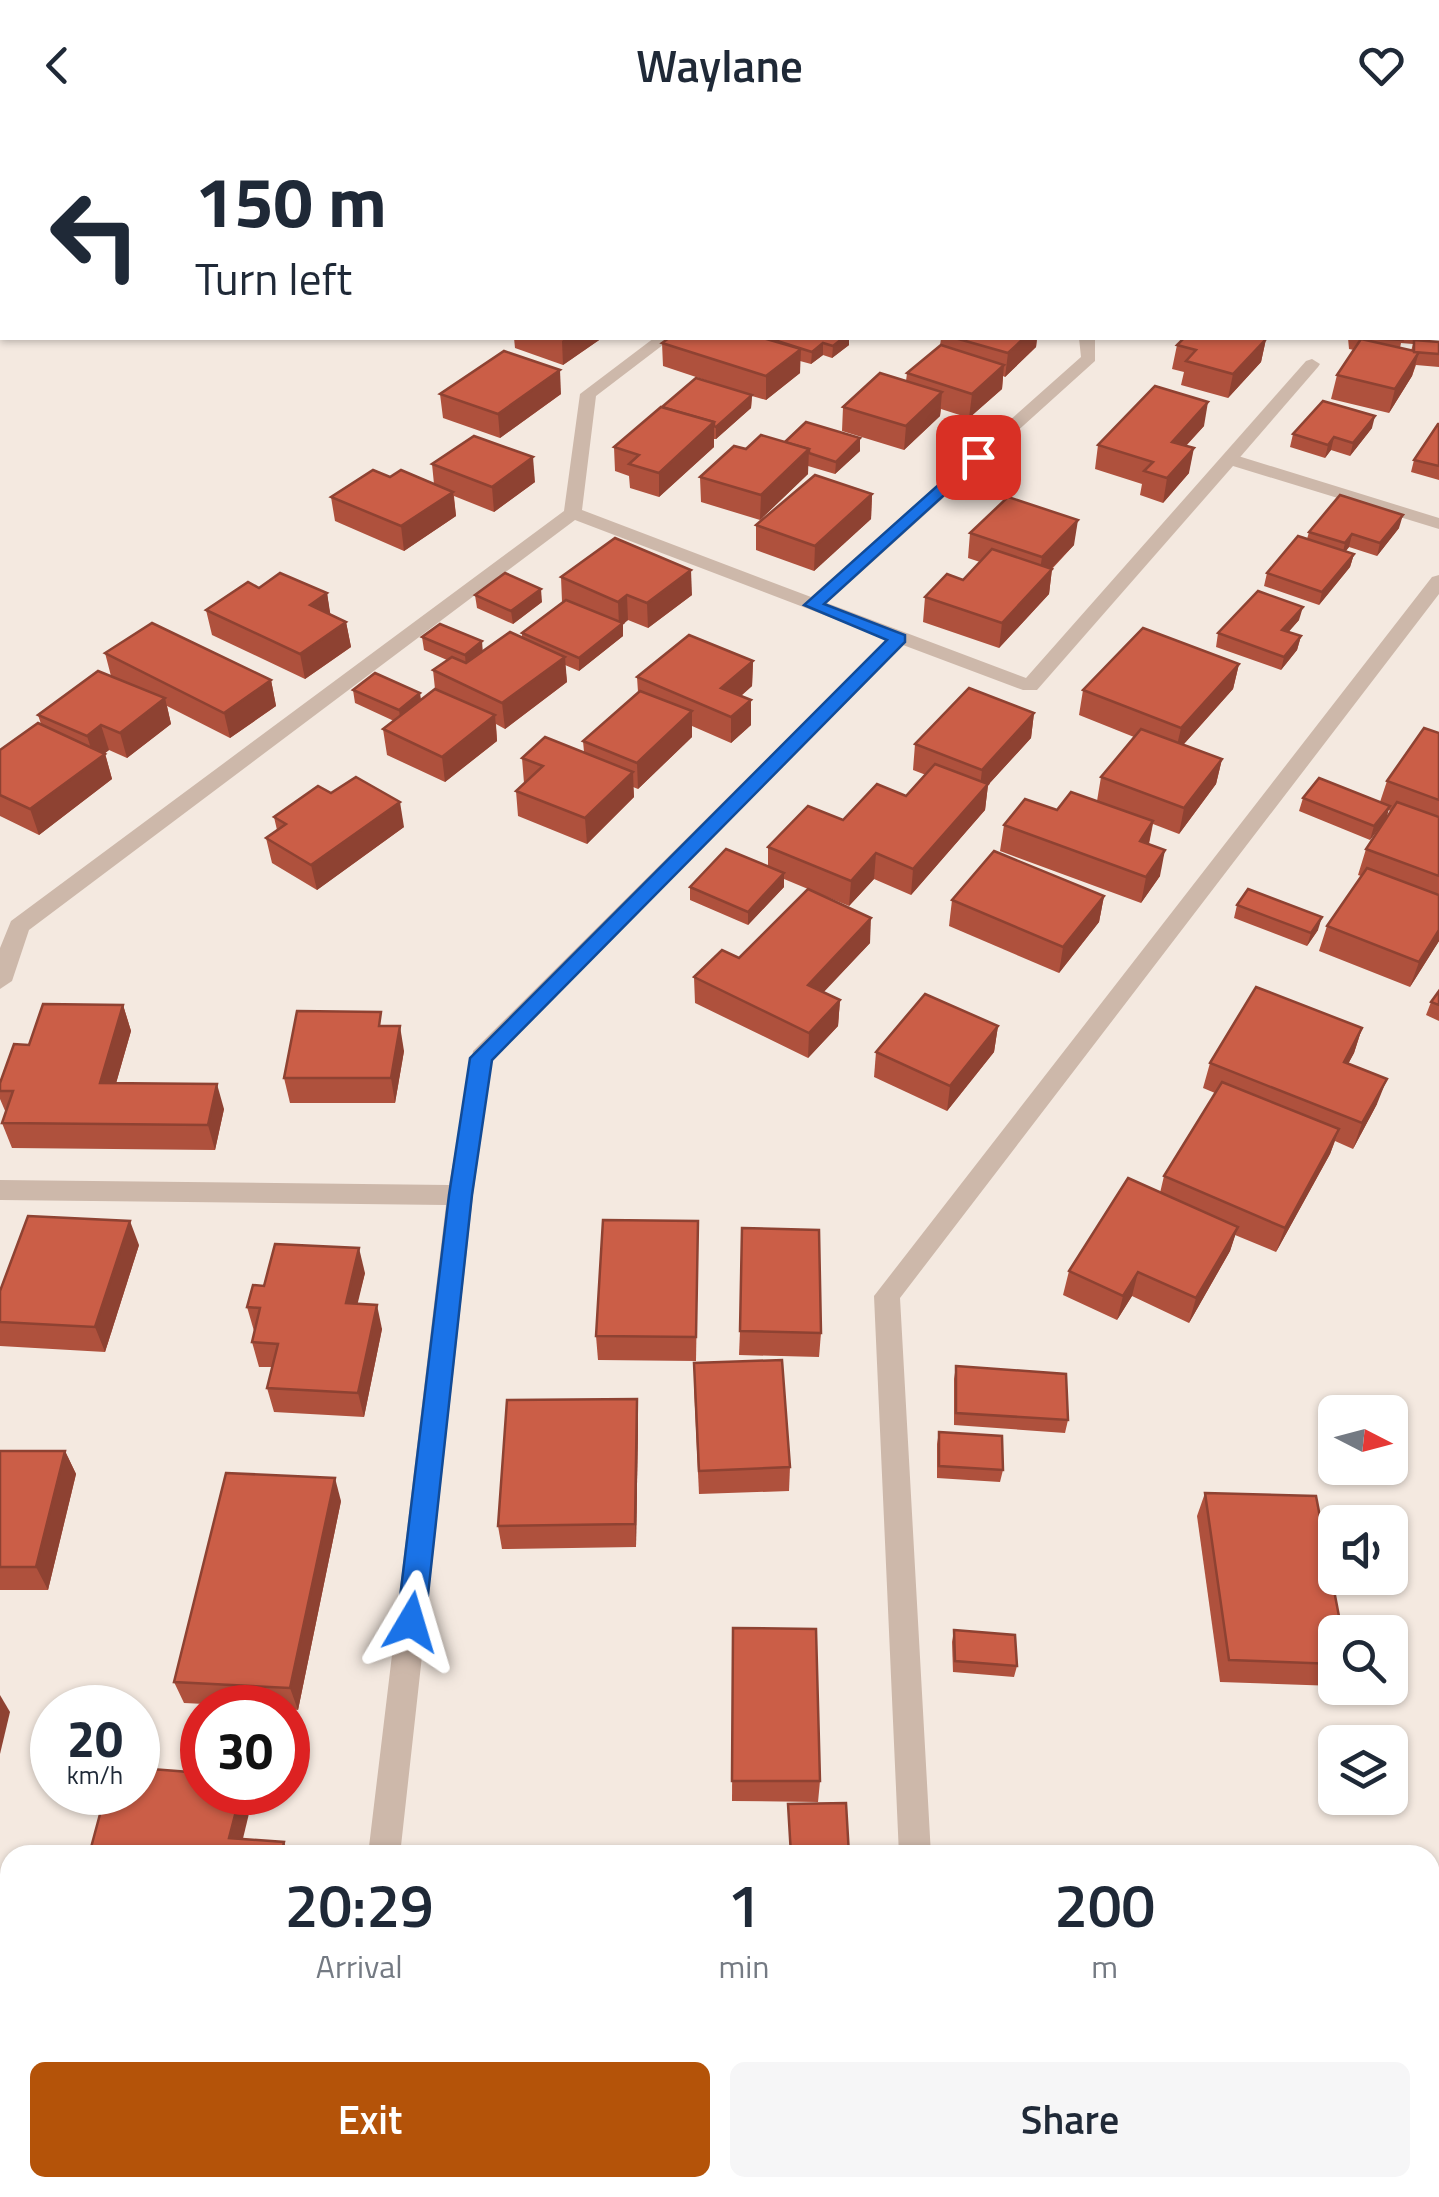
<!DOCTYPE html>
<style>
:root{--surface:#fff;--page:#f6f6f7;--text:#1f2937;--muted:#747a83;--accent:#b45309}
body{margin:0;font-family:"Titillium Web",sans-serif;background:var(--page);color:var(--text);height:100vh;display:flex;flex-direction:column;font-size:38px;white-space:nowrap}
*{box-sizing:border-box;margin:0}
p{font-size:32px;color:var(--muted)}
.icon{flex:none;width:55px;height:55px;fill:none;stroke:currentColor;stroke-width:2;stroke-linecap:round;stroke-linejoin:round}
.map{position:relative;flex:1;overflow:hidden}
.details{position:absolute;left:0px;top:1715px;width:1440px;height:352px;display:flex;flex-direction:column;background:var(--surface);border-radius:30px 30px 0 0;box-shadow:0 2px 8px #0004}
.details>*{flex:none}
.guide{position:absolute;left:0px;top:0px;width:1440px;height:210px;box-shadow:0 2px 8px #0004;background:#fff;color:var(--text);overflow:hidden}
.needle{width:65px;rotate:96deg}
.tools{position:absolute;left:1318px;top:1265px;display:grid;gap:20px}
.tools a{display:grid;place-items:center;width:90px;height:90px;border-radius:15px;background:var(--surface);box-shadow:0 2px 8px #0004;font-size:50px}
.speed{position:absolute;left:30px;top:1555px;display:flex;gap:20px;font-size:50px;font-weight:700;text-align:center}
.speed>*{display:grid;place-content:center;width:130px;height:130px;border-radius:50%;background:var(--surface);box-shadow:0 2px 8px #0004;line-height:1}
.speed small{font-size:25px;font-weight:400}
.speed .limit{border:15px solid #d22;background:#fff;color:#111}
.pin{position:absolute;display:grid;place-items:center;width:85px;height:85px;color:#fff;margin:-42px;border-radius:20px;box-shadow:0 5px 15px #0006}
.me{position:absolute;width:110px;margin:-55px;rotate:7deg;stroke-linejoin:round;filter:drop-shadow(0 0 8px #0008)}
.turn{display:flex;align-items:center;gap:35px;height:210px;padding:0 30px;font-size:45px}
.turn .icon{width:130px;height:130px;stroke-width:2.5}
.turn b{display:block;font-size:70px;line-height:85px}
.eta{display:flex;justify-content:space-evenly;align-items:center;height:170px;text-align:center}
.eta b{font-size:60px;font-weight:600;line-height:70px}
.button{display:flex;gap:20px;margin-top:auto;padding:20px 30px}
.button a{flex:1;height:115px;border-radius:15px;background:var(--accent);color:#fff;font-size:40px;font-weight:600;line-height:115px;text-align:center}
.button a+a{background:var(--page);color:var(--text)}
header{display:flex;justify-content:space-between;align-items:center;height:130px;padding:0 30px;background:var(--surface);font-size:45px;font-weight:600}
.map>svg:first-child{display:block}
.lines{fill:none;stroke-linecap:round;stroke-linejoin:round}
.stream{fill:#7db3b1;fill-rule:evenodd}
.lane{fill:#cdb8aa;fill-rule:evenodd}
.street{fill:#cdb8aa;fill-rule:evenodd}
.wall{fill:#af513d;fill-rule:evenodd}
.shaded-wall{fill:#8e4232}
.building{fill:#cb5e47;stroke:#8e4232;stroke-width:2.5}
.route{fill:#1a73e8;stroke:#114b97;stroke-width:2.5}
</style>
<header><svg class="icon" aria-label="back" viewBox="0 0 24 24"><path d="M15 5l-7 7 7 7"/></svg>Waylane<svg class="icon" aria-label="heart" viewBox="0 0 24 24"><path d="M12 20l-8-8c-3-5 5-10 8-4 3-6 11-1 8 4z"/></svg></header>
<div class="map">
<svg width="1439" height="2067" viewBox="0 0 1439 2067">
<rect width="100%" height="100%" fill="#f4e9e0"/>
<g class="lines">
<path class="stream" d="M2 145V153L0 154V146Z"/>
<path class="lane" d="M1312 229 1320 234 1318 237 1235 333H1223V325L1306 231Z"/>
<g class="street">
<path d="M1329 0H1345L1346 2H1331Z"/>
<path d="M1438 189H1439V200L1438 199Z"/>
<path d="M654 208H672L596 266 582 380 811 467 1081 227 1079 208H1095V231L827 473 1026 548 1223 325H1235L1439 388V399L1233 336 1037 560H1023L903 515 492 930 473 1065 400 1725H368L446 1075 0 1070V1050L449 1055 473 921 887 509 575 390 29 800 12 851 0 859V818L11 791 564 381 580 264Z"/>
<path d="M1439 445V464L900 1168 931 1725H899L874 1166 1432 447Z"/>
<path d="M328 2058H364L363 2067H327Z"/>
<rect x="914" y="2058" width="36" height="9"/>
</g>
</g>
<g class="wall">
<path d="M956 0H1029L1028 2H958Z"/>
<path d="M1398 0H1439V10H1438V2H1398Z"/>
<path d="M514 208H602L563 235 515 218Z"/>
<path d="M766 208H849V215L832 228 823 225 811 234 800 231V243L766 270 752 266 751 278 716 309H714V317L659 367 630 358 629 346 615 341 614 317 735 260 663 236 662 213Z"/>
<path d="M941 208H1037L1036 217 1005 247 1003 246 1002 259 969 288 941 279 940 286 904 320 842 301 843 277 906 251 907 243 940 216Z"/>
<path d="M1182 208H1261L1266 209 1261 232 1228 268 1181 255 1184 242 1172 239 1177 215 1182 209Z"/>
<path d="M1348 208H1416V210L1439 212V237L1416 235 1412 246 1389 283 1331 269 1337 245 1354 220 1349 219ZM1401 213 1413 214 1411 221 1400 218Z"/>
<path d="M440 264H561L500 308 443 288Z"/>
<path d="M1439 294V350L1411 342 1414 330Z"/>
<path d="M1204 296 1186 316 1189 343 1163 373 1140 365 1142 354 1095 339 1098 315Z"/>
<path d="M1372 298 1350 326 1331 320 1325 328 1290 317 1293 304Z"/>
<path d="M860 308V321L835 344 808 336V344L760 390 701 372 700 347 746 319 785 312Z"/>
<path d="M432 334 535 352 494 382 454 366 456 386 404 421 335 391 331 367 390 347 434 354Z"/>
<path d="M872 364 871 389 814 441 756 420V395Z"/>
<path d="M1399 398 1377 426 1349 417 1345 422 1354 424 1350 437 1319 475 1264 456 1267 443 1307 409 1309 402Z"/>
<path d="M970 403 1074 415 1052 439 1049 464 999 518 923 492 925 467 963 450 980 432 968 428Z"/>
<path d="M561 447 692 465 648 498 628 490 623 494V506L579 541 565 535 567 552 505 599 496 594 497 611 445 652 387 625 383 599 394 591 355 573 353 560 421 570 435 559 433 540 447 530 424 520 422 507 483 521 522 507V503L562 472Z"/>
<path d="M259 458 327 463 330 485 346 492 351 517 305 549 212 505 206 480Z"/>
<path d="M475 465 542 472 513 494 477 478Z"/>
<path d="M1299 490 1288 502 1301 506 1297 520 1281 540 1216 517 1218 503Z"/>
<path d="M105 523 271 550 276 576 230 608 167 576 171 594 127 628 109 620 105 623 112 649 39 705 0 686V620L41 594 38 585 111 546Z"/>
<path d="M753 531 752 556 741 566 751 595 731 613 692 596V607L638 659 633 657 634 667 587 714 518 686 516 661 524 653 522 628 584 622 583 611 638 562 637 547Z"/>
<path d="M1239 534 1233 559 1183 615 1222 629 1216 654 1179 704 1153 694 1149 714 1160 746 1141 773 1000 721 1004 695 1097 671 1101 647 1134 607 1079 585 1083 560Z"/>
<path d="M1034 583 1031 608 988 655 985 680 911 765 874 749 849 776 815 762 870 813 823 862 840 870 838 896 808 928 695 873 694 847 739 828 808 759 784 749V757L748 795 690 770V757L768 737V717L906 666 926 645 913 640 915 614Z"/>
<path d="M1439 603V811L1410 857 1319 821 1327 796 1361 746 1358 745 1366 719 1391 681 1388 680 1386 689 1370 710 1299 681 1303 668 1380 672 1387 651Z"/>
<path d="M274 687 404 697 317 760 272 733 266 708 277 700Z"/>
<path d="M1104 766 1099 792 1059 843 949 796 952 770Z"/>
<path d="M1237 775 1318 800 1307 816 1234 788Z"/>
<path d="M1439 861V891L1426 885 1431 872Z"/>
<path d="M123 875 131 901 116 953 224 979 215 1020 12 1018 2 993 6 983 0 969V953L29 915Z"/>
<path d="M383 896 404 921 395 973H290L284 948Z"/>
<path d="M998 896 994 922 947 981 874 947 876 922Z"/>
<path d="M1362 898 1354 923 1348 934 1377 974 1353 1019 1335 1011 1330 1024 1276 1122 1235 1105 1230 1121 1189 1193 1132 1166 1117 1190 1063 1165 1069 1141 1160 1063 1164 1046 1215 963 1203 958 1210 933Z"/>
<path d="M139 1115 105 1222 0 1216V1161Z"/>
<path d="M698 1116 696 1231 598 1230 596 1206Z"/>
<path d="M365 1143 357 1173 382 1199 364 1287 274 1282 267 1258 272 1237H259L252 1212 254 1201 247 1177 264 1156Z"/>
<path d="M740 1201 821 1203 819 1227 739 1225Z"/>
<path d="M956 1236 1068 1290 1065 1303 954 1295V1249Z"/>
<path d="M694 1257 790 1337 789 1361 699 1364Z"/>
<path d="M638 1293 636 1417 502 1419 498 1396Z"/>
<path d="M939 1302 1003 1340 1000 1352 937 1348V1314Z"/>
<path d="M0 1321H65L76 1344 48 1460H0Z"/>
<path d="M1205 1363 1335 1502V1556L1220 1552 1197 1386Z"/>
<path d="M341 1371 298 1580 288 1579V1578L184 1573 174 1552Z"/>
<path d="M733 1498 820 1651 818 1672 732 1671Z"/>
<path d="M954 1500 1017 1536 1014 1547 953 1542 952 1512Z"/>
<path d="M482 2058H619V2067H484Z"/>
<path d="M667 2058H831L829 2067H738L668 2064Z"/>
</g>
<g class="shaded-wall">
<path d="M975 0H1029L1028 2H975Z"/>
<path d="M566 208H602L563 235 562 211Z"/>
<path d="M843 208H849V215L832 228 833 216Z"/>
<path d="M1024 208H1037L1036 217 1005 247 1008 223Z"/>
<path d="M1266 209 1261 232 1228 268 1233 244Z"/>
<path d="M823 213V225L811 234 812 222Z"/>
<path d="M801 219 800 243 766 270V246Z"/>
<path d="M1419 222 1412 246 1389 283 1395 259Z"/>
<path d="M1004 235 1002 259 969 288 972 264Z"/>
<path d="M560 240 561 264 500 308 498 284Z"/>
<path d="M942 262 940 286 904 320 906 296Z"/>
<path d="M752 265 751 278 716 309V297Z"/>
<path d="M1208 272 1204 296 1167 336 1172 312Z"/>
<path d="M1375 286 1372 298 1350 326 1353 313Z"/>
<path d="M714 292V317L659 367V343Z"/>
<path d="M1334 307 1331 320 1325 328 1328 315Z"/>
<path d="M860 308V321L835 344 836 332Z"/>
<path d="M1194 318 1189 343 1163 373 1167 348Z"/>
<path d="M809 319 808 344 760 390 761 365Z"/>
<path d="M533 327 535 352 494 382 492 357Z"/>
<path d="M453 362 456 386 404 421 401 396Z"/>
<path d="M872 364 871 389 814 441 815 416Z"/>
<path d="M1403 385 1399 398 1377 426 1380 413Z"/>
<path d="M1078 390 1074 415 1038 452 1042 427Z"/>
<path d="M1352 404 1349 417 1342 426 1345 413Z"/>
<path d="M1354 424 1350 437 1319 475 1322 462Z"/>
<path d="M1052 439 1049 464 999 518 1002 493Z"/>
<path d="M691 440 692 465 648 498 647 473Z"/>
<path d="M541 459 542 472 513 494 511 481Z"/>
<path d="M327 463 331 488 310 475Z"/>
<path d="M627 465 628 490 623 494V506L579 541V528L619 496 618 472Z"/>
<path d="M1303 477 1299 490 1279 513 1282 500Z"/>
<path d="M346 492 351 517 305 549 300 524Z"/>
<path d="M1301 506 1297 520 1281 540 1284 527Z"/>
<path d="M482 511 483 524 466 538 465 525Z"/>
<path d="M565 527 567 552 505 599 502 573Z"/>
<path d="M753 531 752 556 721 583V558Z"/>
<path d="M1239 534 1233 559 1175 624 1181 598Z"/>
<path d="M271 550 276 576 230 608 224 583Z"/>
<path d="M420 563 422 576 401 594 399 580Z"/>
<path d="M165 568 171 594 127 628 120 603Z"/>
<path d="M751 570V595L731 613V587Z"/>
<path d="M692 581V607L638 659 637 633Z"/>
<path d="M1034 583 1031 608 988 655 985 680 911 765 913 739 979 665 982 640Z"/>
<path d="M495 585 497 611 445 652 442 627Z"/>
<path d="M101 595 109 620 95 631 87 606Z"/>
<path d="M105 624 112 649 39 705 30 679Z"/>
<path d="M1222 629 1216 654 1179 704 1184 678Z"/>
<path d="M633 642 634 667 587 714 585 688Z"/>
<path d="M400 672 404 697 317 760 311 735Z"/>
<path d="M1390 676 1386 689 1370 710 1374 696Z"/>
<path d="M1153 691 1148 717 1140 711Z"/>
<path d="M1165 720 1160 746 1141 773 1146 747Z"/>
<path d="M876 723 874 749 849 776 851 751Z"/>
<path d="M784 743V757L748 795V782Z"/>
<path d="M1104 766 1099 792 1059 843 1063 817Z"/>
<path d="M1322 787 1318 800 1307 816 1311 803Z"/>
<path d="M871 788 870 813 806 881 808 855Z"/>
<path d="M1439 800V811L1410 857 1419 832Z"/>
<path d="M840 870 838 896 808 928 809 903Z"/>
<path d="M123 875 131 901 109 978 100 953Z"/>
<path d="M400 896 404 921 395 973 391 948Z"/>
<path d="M998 896 994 922 947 981 950 956Z"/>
<path d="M1362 898 1354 923 1335 958 1344 932Z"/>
<path d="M1387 949 1377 974 1353 1019 1362 993Z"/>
<path d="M217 954 224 979 215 1020 208 995Z"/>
<path d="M1339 999 1330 1024 1276 1122 1285 1098Z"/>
<path d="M130 1091 139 1115 105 1222 95 1197Z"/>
<path d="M1238 1097 1230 1121 1189 1193 1196 1168Z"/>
<path d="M359 1118 365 1143 352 1197 346 1173Z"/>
<path d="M1138 1142 1132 1166 1117 1190 1123 1166Z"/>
<path d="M377 1175 382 1199 364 1287 358 1263Z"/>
<path d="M637 1269 638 1293 636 1417 635 1394Z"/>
<path d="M65 1321 76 1344 48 1460 36 1437Z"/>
<path d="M335 1348 341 1371 298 1580 290 1558Z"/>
<path d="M0 1565 10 1582 0 1624Z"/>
<path d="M241 1662H251L253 1667 239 1725 229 1708Z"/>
<path d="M284 1712 289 1725H281Z"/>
</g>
<g class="building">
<path d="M906 0H952L954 2H892Z"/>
<path d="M669 208H763L801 219 766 246 662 213Z"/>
<path d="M768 208H843L833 216 823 213 812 222Z"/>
<path d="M955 208H1024L1008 223Z"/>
<path d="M1184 208H1261L1266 209 1233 244 1186 231 1196 220 1177 215Z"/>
<path d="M1362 208H1401L1402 210Z"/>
<path d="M1361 209 1419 222 1395 259 1337 245Z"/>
<path d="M1414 210 1439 212V224L1414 222Z"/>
<path d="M941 215 1004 235 972 264 907 243Z"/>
<path d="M504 221 560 240 498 284 440 264Z"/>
<path d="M880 243 942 262 906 296 843 277Z"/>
<path d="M696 248 752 265 716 297 714 296V292L662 277Z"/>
<path d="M1155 256 1208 272 1172 312 1194 318 1167 348 1144 341 1153 332 1098 315Z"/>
<path d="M1323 271 1375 286 1353 313 1334 307 1328 315 1293 304Z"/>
<path d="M661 277 714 292 659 343 629 334 639 325 614 317Z"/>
<path d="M806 292 860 308 836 332 809 323V319L785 312Z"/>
<path d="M1438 294H1439V336L1414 330Z"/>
<path d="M761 305 809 319 761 365 700 347 734 316 746 319Z"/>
<path d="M474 306 533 327 492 357 432 334Z"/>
<path d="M373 340 390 347 401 340 453 362 401 396 331 367Z"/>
<path d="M815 345 872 364 815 416 756 395Z"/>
<path d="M1340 365 1403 385 1380 413 1352 404 1345 413 1309 402Z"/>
<path d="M1008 367 1078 390 1042 427 970 403Z"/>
<path d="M1298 406 1354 424 1322 462 1267 443Z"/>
<path d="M615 408 691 440 647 473 627 465 618 472 561 447Z"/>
<path d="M992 419 1052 439 1002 493 925 467 947 444 963 450Z"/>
<path d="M280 443 327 463 310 475 346 492 300 524 206 480 248 452 259 458Z"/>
<path d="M505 443 541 459 511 481 475 465Z"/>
<path d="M1258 461 1303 477 1282 500 1301 506 1284 527 1218 503Z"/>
<path d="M566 470 623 493 579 528 522 503Z"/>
<path d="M152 493 271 550 224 583 105 523Z"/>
<path d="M440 494 482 511 465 525 422 507Z"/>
<path d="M1143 498 1239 534 1181 598 1083 560Z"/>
<path d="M510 502 565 527 502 573 433 540 452 527 466 533Z"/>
<path d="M689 505 753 531 721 558 751 570 731 587 637 547Z"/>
<path d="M98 541 165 568 120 603 101 595 87 606 38 585Z"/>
<path d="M375 543 420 563 399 580 353 560Z"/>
<path d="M969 558 1034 583 982 640 915 614Z"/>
<path d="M435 559 495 585 442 627 383 599Z"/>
<path d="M640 561 692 581 637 633 583 611Z"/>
<path d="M38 593 105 624 30 679 0 665V620Z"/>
<path d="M1424 598 1439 603V670L1387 651Z"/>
<path d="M1141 599 1222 629 1184 678 1101 647Z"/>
<path d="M545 607 633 642 585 688 516 661 543 636 522 628Z"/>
<path d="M935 634 988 654 913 739 876 723 851 751 768 717 808 676 843 690 877 654 906 666Z"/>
<path d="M356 647 400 672 311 735 266 708 286 694 274 687 318 656 331 663Z"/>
<path d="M1319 648 1390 676 1374 696 1303 668Z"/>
<path d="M1071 662 1153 691 1140 711 1165 720 1146 747 1004 695 1025 669 1057 680Z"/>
<path d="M1397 672 1439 687V746L1366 719Z"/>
<path d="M726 719 784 743 748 782 690 757Z"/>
<path d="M994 721 1104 766 1063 817 952 770Z"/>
<path d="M1367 738 1439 765V800L1419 832 1327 796Z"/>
<path d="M808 759 871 788 808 855 840 870 809 903 694 847 722 820 739 828Z"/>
<path d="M1248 759 1322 787 1311 803 1237 775Z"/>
<path d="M1256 857 1362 898 1344 932 1387 949 1362 993 1210 933Z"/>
<path d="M1439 861V875L1431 872Z"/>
<path d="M925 864 998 896 950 956 876 922Z"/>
<path d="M43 874 123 875 100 953 217 954 208 995 2 993 13 961H0V953L14 914 29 915Z"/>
<path d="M297 881 381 882 379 896H400L391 948H284Z"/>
<path d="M1222 952 1339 999 1285 1098 1164 1046Z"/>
<path d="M1128 1048 1238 1097 1196 1168 1138 1142 1123 1166 1069 1141Z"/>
<path d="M28 1086 130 1091 95 1197 0 1192V1161Z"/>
<path d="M603 1090 698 1091 696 1207 596 1206Z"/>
<path d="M742 1098 819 1100 821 1203 740 1201Z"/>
<path d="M275 1114 359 1118 346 1173 377 1175 358 1263 267 1258 278 1214 252 1212 260 1178 247 1177 253 1155 264 1156Z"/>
<path d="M782 1230 790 1337 699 1341 694 1233Z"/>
<path d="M956 1236 1066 1244 1068 1290 956 1283Z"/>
<path d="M637 1269 635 1394 498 1396 507 1270Z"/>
<path d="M939 1302 1002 1306 1003 1340 939 1336Z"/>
<path d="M0 1321H65L36 1437H0Z"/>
<path d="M226 1343 335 1348 290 1558 174 1552Z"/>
<path d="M1205 1363 1316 1366 1342 1502H1335V1534L1229 1530Z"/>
<path d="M733 1498 816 1499 820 1651H732Z"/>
<path d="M954 1500 1015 1505 1017 1536 955 1531Z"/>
<path d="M138 1638 202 1643V1662H241L229 1708 284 1712 281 1725H89L106 1662H138Z"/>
<path d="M846 1673 849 1725H791L788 1674Z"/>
<path d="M482 2058H616V2059Z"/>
</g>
<path class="route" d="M973 324 986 327 824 474 905 505V512L492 930 472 1065 425 1492 421 1501 411 1504 401 1501 397 1492 449 1065 470 928 887 510 804 475Z"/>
</svg>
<div class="tools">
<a><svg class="needle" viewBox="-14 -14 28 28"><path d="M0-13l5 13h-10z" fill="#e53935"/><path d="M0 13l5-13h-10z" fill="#747a83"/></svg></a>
<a><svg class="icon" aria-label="sound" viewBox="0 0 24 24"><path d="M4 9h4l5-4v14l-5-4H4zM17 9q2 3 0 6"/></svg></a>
<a><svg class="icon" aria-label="search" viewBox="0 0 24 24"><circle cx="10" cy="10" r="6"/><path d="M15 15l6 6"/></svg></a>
<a><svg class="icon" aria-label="layers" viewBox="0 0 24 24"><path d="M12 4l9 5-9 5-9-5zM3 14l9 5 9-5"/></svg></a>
</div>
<div class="speed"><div>20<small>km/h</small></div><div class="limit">30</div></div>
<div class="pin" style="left:978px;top:327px;background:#d93025"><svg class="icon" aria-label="arrive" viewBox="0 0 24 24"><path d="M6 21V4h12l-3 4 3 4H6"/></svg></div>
<svg class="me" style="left:411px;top:1492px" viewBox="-20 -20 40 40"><path d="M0-17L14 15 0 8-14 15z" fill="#1a73e8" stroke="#fff" stroke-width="4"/></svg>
<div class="guide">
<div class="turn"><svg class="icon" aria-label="left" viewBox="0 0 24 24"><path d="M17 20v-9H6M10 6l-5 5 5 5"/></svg><div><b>150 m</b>Turn left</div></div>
</div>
<section class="details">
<div class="eta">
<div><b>20:29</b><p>Arrival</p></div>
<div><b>1</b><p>min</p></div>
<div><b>200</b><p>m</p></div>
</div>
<div class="button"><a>Exit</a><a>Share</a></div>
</section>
</div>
